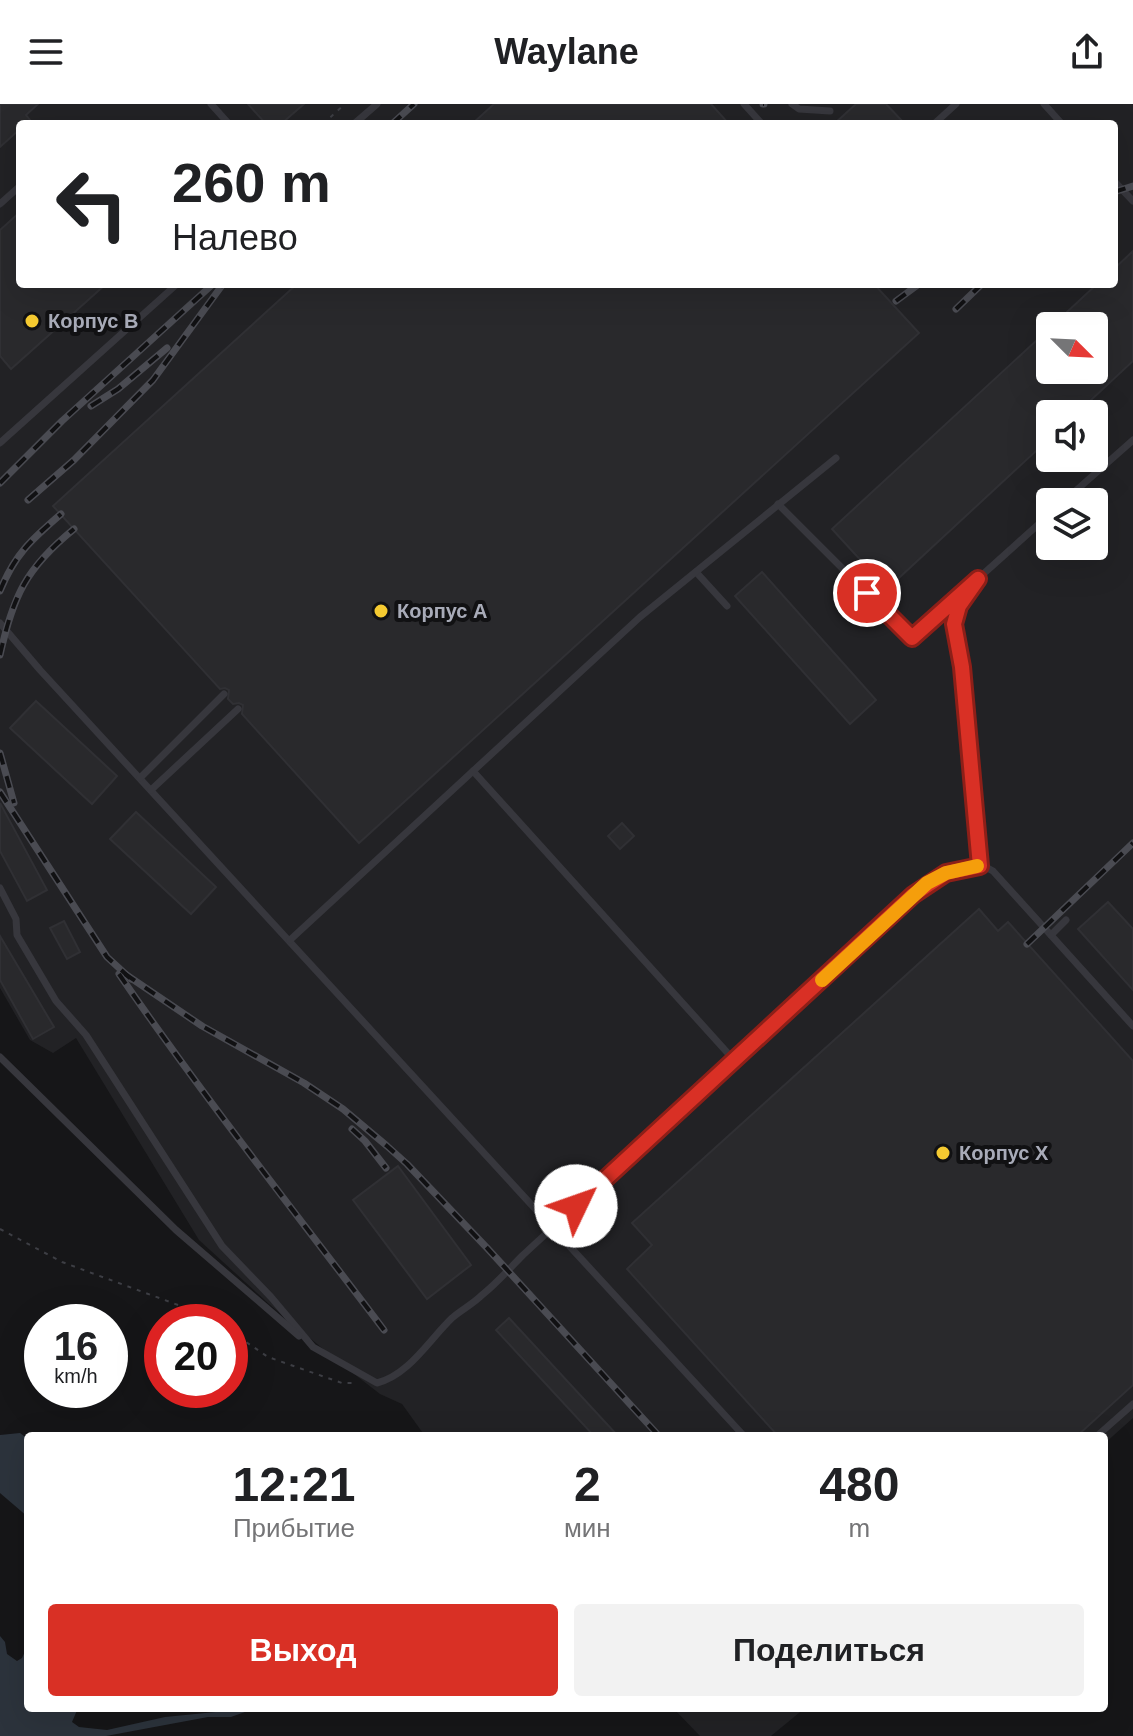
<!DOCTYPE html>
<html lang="ru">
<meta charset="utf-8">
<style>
:root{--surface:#fff;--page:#f2f2f2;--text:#202124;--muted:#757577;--accent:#d93025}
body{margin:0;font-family:Arial,sans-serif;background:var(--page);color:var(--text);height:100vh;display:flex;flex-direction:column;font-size:30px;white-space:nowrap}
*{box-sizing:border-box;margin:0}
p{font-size:26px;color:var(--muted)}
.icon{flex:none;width:44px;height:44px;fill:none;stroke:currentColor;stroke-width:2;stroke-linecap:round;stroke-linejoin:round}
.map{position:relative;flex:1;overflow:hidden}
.panel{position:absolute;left:24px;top:1328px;width:1084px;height:280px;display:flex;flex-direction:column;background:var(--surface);border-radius:8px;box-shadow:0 8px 32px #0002}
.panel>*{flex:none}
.top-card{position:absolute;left:16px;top:16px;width:1102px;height:168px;border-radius:8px;box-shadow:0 8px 32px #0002;background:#fff;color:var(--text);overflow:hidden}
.needle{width:52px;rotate:114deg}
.fabs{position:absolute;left:1036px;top:208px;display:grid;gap:16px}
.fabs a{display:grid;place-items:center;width:72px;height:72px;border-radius:8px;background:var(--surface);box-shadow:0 8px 32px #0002;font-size:40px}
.speed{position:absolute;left:24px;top:1200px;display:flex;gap:16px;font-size:40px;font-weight:700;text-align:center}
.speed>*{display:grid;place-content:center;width:104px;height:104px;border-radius:50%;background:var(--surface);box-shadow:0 8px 32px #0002;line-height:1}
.speed small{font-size:20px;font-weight:400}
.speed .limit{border:12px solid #d22;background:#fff;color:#111}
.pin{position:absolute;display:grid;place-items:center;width:68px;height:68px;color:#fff;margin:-34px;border:4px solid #fff;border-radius:50%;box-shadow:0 2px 8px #0007}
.me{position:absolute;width:88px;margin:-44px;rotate:48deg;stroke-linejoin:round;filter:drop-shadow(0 0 6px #0008)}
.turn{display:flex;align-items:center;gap:28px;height:168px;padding:0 24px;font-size:36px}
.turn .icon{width:104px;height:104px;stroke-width:2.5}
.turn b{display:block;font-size:56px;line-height:68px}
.eta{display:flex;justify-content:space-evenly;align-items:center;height:136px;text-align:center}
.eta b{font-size:48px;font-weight:800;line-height:56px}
.button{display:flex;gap:16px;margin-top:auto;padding:16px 24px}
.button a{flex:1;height:92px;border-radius:8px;background:var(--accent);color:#fff;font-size:32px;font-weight:800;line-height:92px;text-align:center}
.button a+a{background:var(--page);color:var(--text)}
header{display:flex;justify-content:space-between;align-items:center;height:104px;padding:0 24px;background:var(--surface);font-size:36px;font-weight:800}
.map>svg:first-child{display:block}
.built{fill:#222225;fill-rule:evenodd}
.water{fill:#2c333c}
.building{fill:#29292c;stroke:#303034;stroke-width:2}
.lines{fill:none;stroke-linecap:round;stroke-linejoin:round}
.path{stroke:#3d3e44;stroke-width:2;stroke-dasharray:4 6;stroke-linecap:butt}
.lane{stroke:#37373d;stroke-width:7}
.rail-casing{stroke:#4a4b52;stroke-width:7}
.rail{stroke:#111113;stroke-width:4;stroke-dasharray:12;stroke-linecap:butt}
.route-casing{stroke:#8d1f18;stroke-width:20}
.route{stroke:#d93025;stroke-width:14}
.slow{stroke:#f59e0b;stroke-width:14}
.poi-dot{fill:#f5ca31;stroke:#111113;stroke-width:3}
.labels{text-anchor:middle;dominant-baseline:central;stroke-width:8;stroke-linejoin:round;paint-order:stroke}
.poi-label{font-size:20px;font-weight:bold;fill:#a8abb8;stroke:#111113;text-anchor:start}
</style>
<header><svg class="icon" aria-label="menu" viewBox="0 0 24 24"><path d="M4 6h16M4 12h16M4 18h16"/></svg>Waylane<svg class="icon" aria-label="share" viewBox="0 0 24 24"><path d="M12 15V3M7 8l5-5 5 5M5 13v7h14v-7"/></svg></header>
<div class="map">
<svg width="1133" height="1632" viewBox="0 0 1133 1632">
<rect width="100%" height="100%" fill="#161618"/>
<g class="built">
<path d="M0 0H1133V1314L1104 1340V1332H425L402 1300 380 1290 340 1259 269 1200 199 1136 76 934 53 949 30 936 0 884ZM20 20H1114V180H20ZM1050 222H1094V266H1050ZM1050 310H1094V354H1050ZM1050 398H1094V442H1050Z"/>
<path d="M673 1604H805L771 1632H700Z"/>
</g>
<g class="water">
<path d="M20 1329 28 1335V1413L0 1389V1331Z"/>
<path d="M0 1532 5 1538 7 1550 17 1557 22 1554 28 1541V1604H78L72 1618 79 1623 107 1626 165 1613 256 1604 231 1613H208L106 1632H0Z"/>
</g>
<g class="building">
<path d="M0 0H38L26 11 30 16 25 20H20V25L0 43Z"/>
<path d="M248 0H304L281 20H266Z"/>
<path d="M494 0H711L729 20H472Z"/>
<path d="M856 0H886L905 20H834Z"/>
<path d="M20 108V180H106L11 265 0 252V126Z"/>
<path d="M1133 147V257L1076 310H1050V334L887 485 832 425 1050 224V266H1094V222H1052L1097 180H1114V165Z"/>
<path d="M297 180H874L919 229 359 739 242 610 243 601 239 599 233 600 228 595 229 586 225 584 220 585 53 402Z"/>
<path d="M762 468 876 596 850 620 735 492Z"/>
<path d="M36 597 117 672 92 700 10 624Z"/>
<path d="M0 699 47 786 27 797 0 747Z"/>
<path d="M136 708 216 783 191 810 110 735Z"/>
<path d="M622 719 634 732 620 745 608 732Z"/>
<path d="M1108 798 1133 825V886L1078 825Z"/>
<path d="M979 805 998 827 1008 818 1133 957V1281L1077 1332H778L627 1165 652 1141 632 1119Z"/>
<path d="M64 817 80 848 67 855 50 824Z"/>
<path d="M0 832 54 923 33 935 0 876Z"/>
<path d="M398 1062 471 1161 427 1195 353 1096Z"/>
<path d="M509 1214 618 1332H594L496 1226Z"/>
</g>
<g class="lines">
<g class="path">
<path d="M323 20 345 0"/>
<path d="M0 1125 62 1158 205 1211 216 1218"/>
<path d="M230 1227 268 1253 342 1279H352"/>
</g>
<g class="lane">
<path d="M211 0 229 20"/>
<path d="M744 0 762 20"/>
<path d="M792 0 799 5 830 7"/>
<path d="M1044 0 1062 20"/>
<path d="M354 20 377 0"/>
<path d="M934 20 956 0"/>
<path d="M1114 77 1133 97"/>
<path d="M0 100 20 82"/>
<path d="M0 339 177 180"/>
<path d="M1063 398 1133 336"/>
<path d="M778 400 912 534 1050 410"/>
<path d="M696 468 727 502"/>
<path d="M970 486 959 502 954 520 962 563 980 762"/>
<path d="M0 519 40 566 744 1332"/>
<path d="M473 667 734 956"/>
<path d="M140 674 224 590"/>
<path d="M151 686 238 605"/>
<path d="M0 784 16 815 17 831 56 897 86 931 222 1142 271 1193 313 1243 377 1279C409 1271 429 1236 452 1214 461 1206 473 1200 482 1191 497 1179 509 1165 523 1151L913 791C933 774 968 752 993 767L1133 922"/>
<path d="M1051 831 1066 816"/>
<path d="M290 836 640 513 836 354"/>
<path d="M0 953 176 1126 299 1232"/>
<path d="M1097 1332 1133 1300"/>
</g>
<g class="rail-casing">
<g id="rail">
<path d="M763 0H764"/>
<path d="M392 20 414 0"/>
<path d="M1114 88 1133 82"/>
<path d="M896 197 919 180"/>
<path d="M956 205 982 180"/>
<path d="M91 302 118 285 167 244"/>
<path d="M0 379 62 317 213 180"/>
<path d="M28 396 74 356 153 276 223 180"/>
<path d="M0 487C15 450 31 436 61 410"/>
<path d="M0 551C13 492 26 464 74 425"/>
<path d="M0 649 14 699"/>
<path d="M0 688 107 853 131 875"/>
<path d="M1027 840 1133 739"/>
<path d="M119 870C203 992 295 1108 384 1226"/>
<path d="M125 870 202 922 304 979 343 1005 387 1042 407 1060 488 1145 659 1332"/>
<path d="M352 1025 365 1037 386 1064"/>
</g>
</g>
<use href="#rail" class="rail"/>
</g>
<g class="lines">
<g class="route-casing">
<path id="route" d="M576 1102 913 791 946 769 980 762 962 563 954 520 959 502 978 475 912 534 867 489"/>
</g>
<use href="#route" class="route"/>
<path class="slow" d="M822 876 927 779 946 769 977 762"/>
</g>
<g class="poi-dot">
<circle cx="32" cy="217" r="8"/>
<circle cx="381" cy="507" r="8"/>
<circle cx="943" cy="1049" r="8"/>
</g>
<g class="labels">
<g class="poi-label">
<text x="48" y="217">Корпус В</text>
<text x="397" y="507">Корпус А</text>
<text x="959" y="1049">Корпус Х</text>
</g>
</g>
</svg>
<div class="fabs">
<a><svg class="needle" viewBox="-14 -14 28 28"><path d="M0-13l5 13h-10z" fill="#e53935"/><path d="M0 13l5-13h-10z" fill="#757577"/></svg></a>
<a><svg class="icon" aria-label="sound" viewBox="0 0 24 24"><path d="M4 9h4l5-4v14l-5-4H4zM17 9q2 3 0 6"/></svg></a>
<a><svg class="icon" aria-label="layers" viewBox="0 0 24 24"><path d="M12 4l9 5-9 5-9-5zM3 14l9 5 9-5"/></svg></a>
</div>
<div class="speed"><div>16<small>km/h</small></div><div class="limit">20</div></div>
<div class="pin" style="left:867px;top:489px;background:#d93025"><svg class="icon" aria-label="arrive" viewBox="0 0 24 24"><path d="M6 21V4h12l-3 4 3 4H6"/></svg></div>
<svg class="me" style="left:576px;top:1102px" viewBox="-20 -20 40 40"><circle r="19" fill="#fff"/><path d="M0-13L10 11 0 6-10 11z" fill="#d93025"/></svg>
<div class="top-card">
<div class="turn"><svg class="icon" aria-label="left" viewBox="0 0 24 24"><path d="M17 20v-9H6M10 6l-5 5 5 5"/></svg><div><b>260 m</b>Налево</div></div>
</div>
<section class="panel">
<div class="eta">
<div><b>12:21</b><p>Прибытие</p></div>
<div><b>2</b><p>мин</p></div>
<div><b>480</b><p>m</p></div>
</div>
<div class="button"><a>Выход</a><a>Поделиться</a></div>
</section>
</div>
